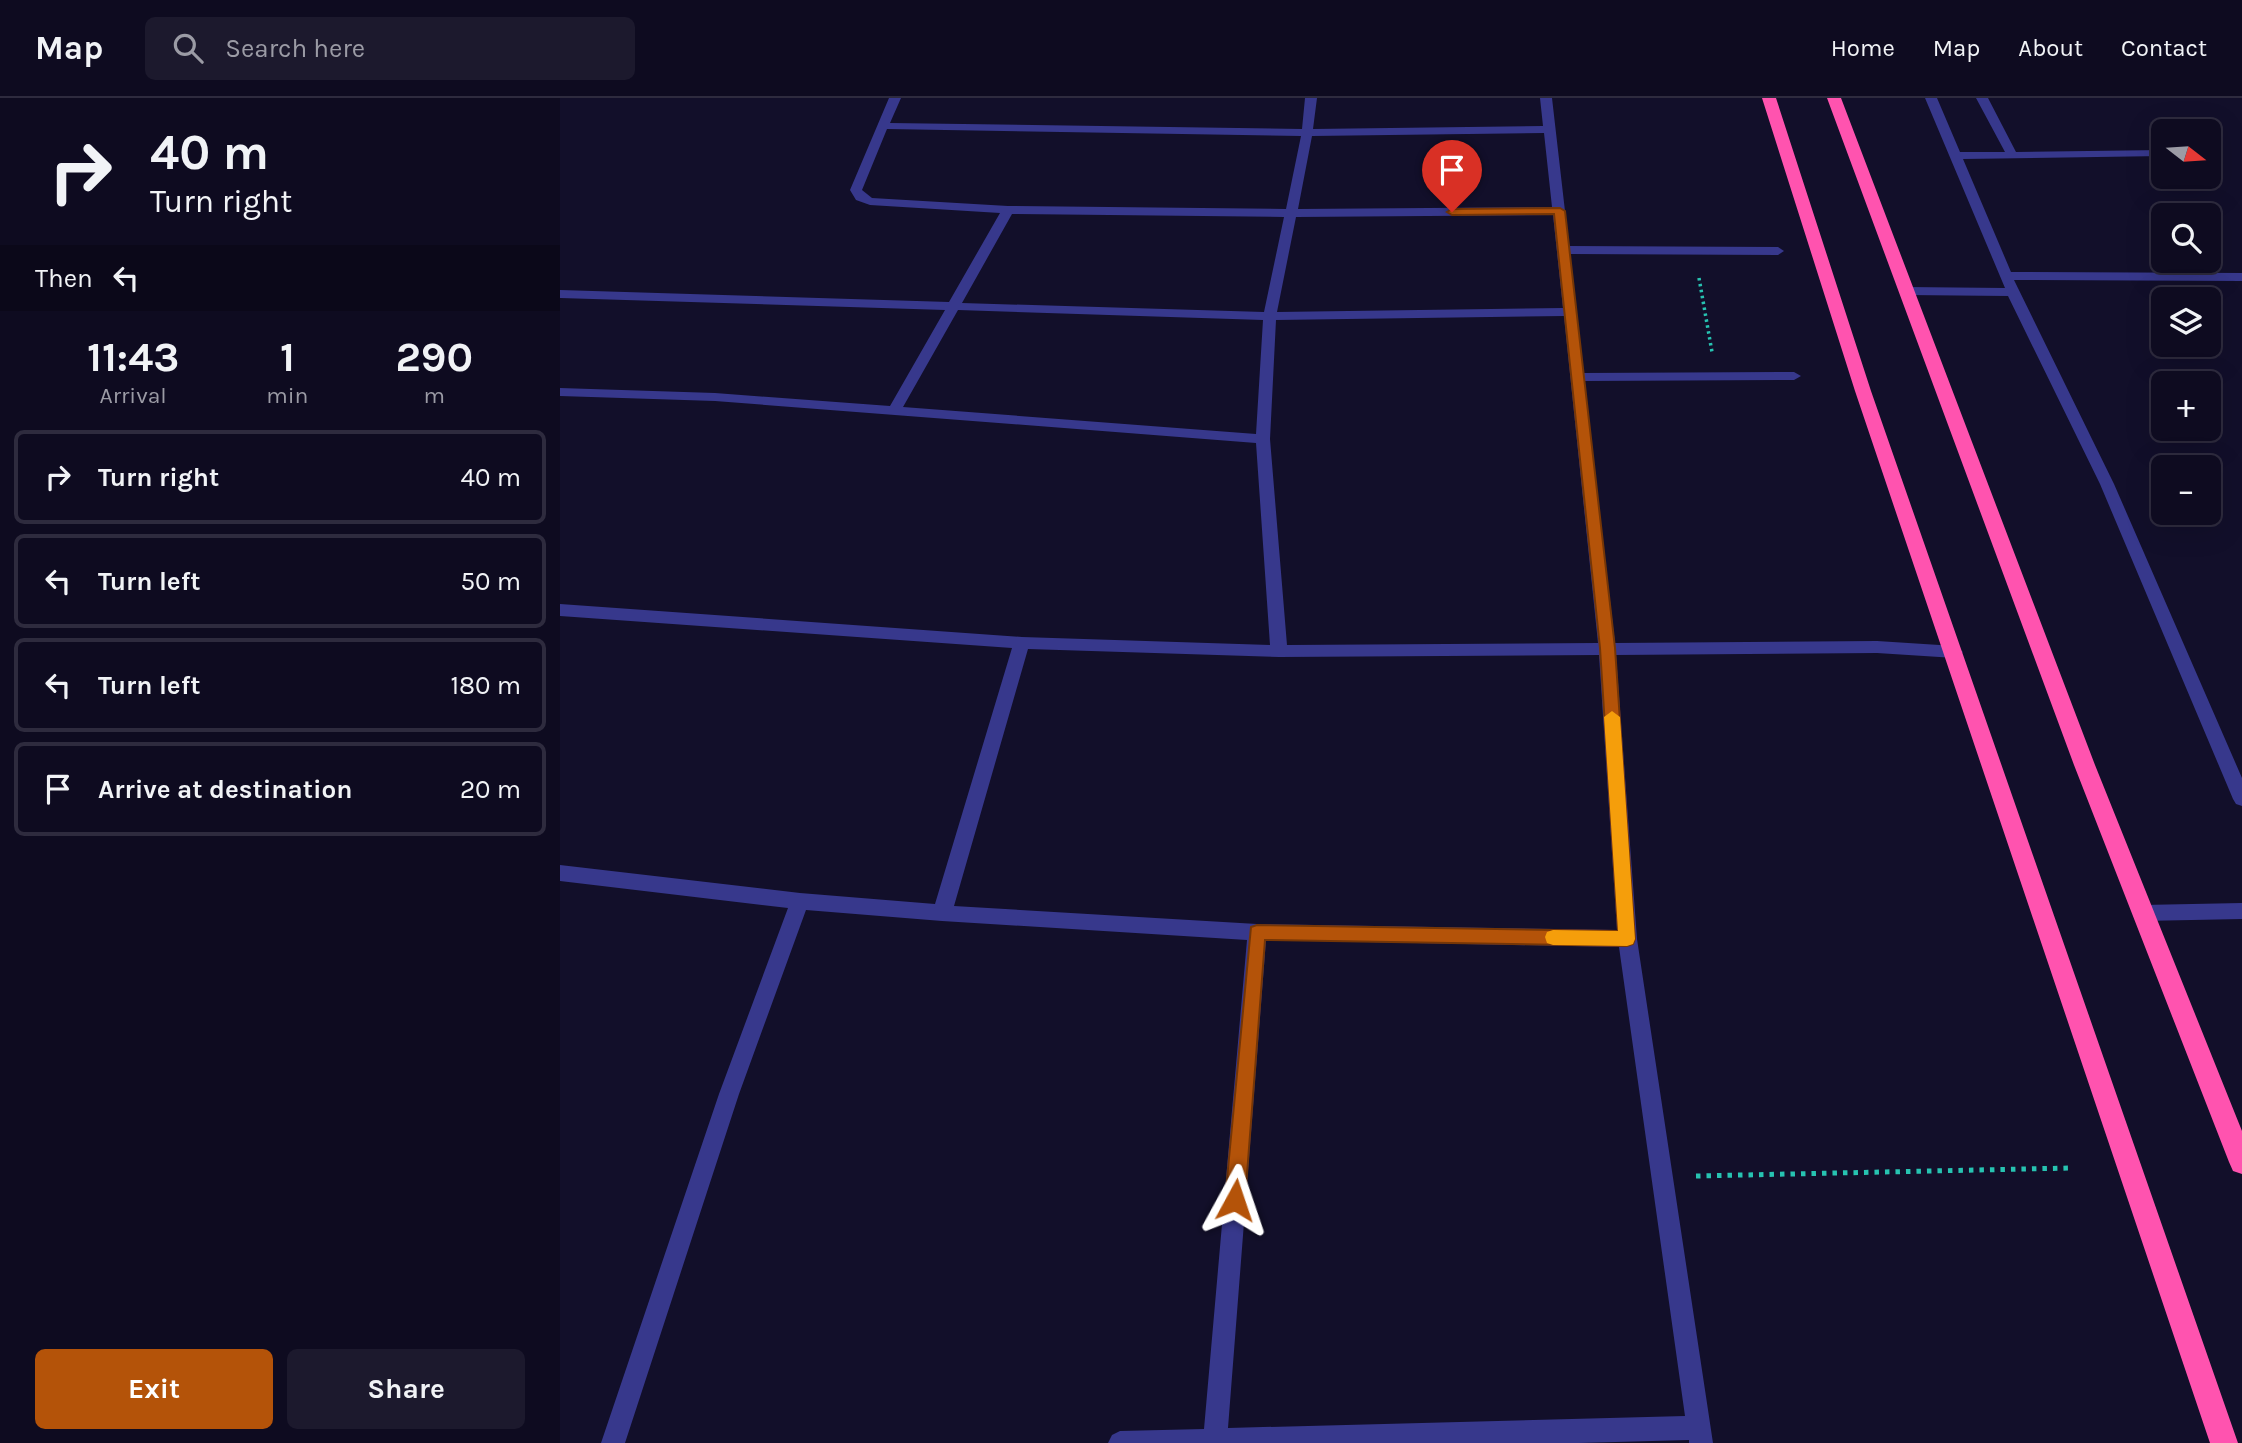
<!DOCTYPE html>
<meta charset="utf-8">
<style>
:root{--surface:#0e0b20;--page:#1c192d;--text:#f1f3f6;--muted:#9b9ba5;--line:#2e2b3e;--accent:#b45309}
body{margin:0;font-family:Karla,sans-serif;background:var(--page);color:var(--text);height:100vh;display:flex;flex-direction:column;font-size:26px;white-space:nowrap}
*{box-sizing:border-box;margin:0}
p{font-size:23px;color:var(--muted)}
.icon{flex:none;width:38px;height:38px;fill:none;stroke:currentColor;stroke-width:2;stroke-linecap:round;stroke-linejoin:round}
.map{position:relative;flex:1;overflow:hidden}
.side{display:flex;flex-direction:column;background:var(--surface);width:560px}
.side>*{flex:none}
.hud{background:#0e0b20;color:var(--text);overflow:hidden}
.needle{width:46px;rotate:107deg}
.tools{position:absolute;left:1591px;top:21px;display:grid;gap:14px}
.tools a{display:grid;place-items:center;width:70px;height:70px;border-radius:10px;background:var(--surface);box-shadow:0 7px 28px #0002,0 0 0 2px var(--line);font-size:35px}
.pin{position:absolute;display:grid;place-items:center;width:60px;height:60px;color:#fff;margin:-72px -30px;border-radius:50% 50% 50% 0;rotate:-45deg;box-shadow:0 0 7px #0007}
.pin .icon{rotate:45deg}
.me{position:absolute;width:77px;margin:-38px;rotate:5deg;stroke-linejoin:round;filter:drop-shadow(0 0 5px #0008)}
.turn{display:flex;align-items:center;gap:24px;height:147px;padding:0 35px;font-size:32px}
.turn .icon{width:91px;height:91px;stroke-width:2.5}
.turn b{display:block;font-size:49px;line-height:60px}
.then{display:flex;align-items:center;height:66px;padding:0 35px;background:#0003;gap:14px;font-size:26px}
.eta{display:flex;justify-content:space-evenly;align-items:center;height:119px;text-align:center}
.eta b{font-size:42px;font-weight:700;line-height:49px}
.action{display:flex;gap:14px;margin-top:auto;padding:14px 35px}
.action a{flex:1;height:80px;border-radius:10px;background:var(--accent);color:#fff;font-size:28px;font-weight:700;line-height:80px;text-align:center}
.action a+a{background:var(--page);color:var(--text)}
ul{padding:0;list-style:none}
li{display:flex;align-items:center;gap:21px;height:94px;margin:0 14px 10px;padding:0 21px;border:4px solid var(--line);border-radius:10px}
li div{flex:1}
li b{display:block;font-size:26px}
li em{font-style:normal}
header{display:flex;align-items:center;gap:42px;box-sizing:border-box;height:98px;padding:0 35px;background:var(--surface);border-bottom:2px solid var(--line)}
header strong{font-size:33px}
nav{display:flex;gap:38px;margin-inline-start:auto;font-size:24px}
.search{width:490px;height:63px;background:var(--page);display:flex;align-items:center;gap:18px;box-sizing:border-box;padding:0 24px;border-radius:10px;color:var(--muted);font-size:26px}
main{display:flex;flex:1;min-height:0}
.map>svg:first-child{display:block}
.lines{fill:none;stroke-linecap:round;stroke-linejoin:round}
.path-far1{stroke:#27c3b1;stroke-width:3.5;stroke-dasharray:2.5 3.5;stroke-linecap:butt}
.path{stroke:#27c3b1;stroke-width:5;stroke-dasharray:4.5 6;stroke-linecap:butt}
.street{fill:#37388c;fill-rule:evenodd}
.highway{fill:#ff53af;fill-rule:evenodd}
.route{fill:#b45309;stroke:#753606;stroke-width:2}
.slow{fill:#f59e0b}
</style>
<header>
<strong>Map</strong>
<div class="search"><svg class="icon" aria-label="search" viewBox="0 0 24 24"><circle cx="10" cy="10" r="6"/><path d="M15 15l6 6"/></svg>Search here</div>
<nav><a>Home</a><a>Map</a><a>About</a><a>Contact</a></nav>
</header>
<main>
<section class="side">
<div class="hud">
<div class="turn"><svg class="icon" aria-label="right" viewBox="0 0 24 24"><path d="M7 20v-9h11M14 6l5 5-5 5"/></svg><div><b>40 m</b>Turn right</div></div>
<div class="then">Then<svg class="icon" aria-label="left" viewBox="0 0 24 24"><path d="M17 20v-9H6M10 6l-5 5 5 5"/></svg></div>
</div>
<div class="eta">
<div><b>11:43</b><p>Arrival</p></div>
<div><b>1</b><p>min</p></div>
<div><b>290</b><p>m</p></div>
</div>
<ul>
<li><svg class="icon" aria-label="right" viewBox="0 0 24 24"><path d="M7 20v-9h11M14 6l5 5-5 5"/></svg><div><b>Turn right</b></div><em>40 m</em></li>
<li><svg class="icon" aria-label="left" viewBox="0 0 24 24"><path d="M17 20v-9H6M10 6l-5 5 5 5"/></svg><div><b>Turn left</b></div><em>50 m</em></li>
<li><svg class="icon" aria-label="left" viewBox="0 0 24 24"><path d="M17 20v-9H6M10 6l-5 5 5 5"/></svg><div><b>Turn left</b></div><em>180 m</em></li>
<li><svg class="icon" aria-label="arrive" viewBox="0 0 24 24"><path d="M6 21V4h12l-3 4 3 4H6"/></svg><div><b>Arrive at destination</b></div><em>20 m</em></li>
</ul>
<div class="action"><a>Exit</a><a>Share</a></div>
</section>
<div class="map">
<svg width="1682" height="1345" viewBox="0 0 1682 1345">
<rect width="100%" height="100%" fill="#120f2a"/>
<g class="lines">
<path class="path-far1" d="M1139 180 1152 254"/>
<path class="path" d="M1136 1078 1511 1070"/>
<g class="street">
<path d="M329 0H341L330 25 742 31 745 0H757L753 31 983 28 980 0H992L1009 148 1218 149 1224 153 1218 157 1010 156 1023 275 1234 274 1241 278 1234 282 1024 283 1055 545 1317 543 1395 548 1403 554 1395 560 1317 555 1056 557 1077 841 1153 1345H1129V1342L1019 1345H548L552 1337 560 1333 644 1331 687 842 382 823 246 812 179 996 65 1345H41L159 996 228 810 0 783V767L240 795 375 806 452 550 0 518V506L462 539 710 547 696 345 155 303 0 298V290L155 295 330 308 385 212 0 200V192L389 204 440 115 310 107 296 102 290 92ZM327 31 741 38 726 111 448 108 312 100 302 92ZM984 35 992 109 738 111 752 38ZM452 116 724 119 704 214 402 205ZM993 117 1003 210 717 214 736 119ZM398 212 703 222 696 336 343 309ZM1004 218 1038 545 727 547 710 341 716 222ZM468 551 719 559 1039 557 1057 832 697 826 394 808ZM706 842 1059 849 1125 1318 668 1330Z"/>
<path d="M1365 0H1377L1400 54H1445L1416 0H1428L1456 54 1603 52V58L1403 61 1451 174 1682 175V183L1454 182 1554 386 1682 680V708L1676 706 1673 701 1540 386 1448 198 1346 197 1340 193 1346 189 1445 190Z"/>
<path d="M1682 805V821L1582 823 1575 821 1573 815 1575 809 1582 807Z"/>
</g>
<g class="highway">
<path d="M1202 0H1216L1311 293 1678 1345H1650L1295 293Z"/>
<path d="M1267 0H1281L1535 667 1682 1033V1076L1673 1073 1669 1064 1514 667Z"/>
</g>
</g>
<path class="route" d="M1000 110 1005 113 1055 550 1075 841 1073 846 1067 848 705 842 685 1102 682 1109 675 1112 668 1109 665 1102 691 829 697 827 1058 833 1040 550 994 116 892 117 887 114 892 111Z"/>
<path class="slow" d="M1052 613 1060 619 1075 841 1073 846 1067 848 993 847 987 845 985 839 987 834 993 832 1058 833 1044 619Z"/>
</svg>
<div class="tools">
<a><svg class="needle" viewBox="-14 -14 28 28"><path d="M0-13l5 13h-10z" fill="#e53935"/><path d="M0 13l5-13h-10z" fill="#9b9ba5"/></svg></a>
<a><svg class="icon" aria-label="search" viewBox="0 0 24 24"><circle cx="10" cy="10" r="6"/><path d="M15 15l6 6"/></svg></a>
<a><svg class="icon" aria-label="layers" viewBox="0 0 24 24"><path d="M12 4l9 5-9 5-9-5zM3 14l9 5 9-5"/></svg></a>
<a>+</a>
<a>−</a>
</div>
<div class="pin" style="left:892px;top:114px;background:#d93025"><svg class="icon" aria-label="arrive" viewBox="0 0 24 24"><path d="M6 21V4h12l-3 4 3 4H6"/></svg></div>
<svg class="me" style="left:675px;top:1102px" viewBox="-20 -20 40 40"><path d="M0-17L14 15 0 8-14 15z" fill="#b45309" stroke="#fff" stroke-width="4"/></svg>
</div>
</main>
